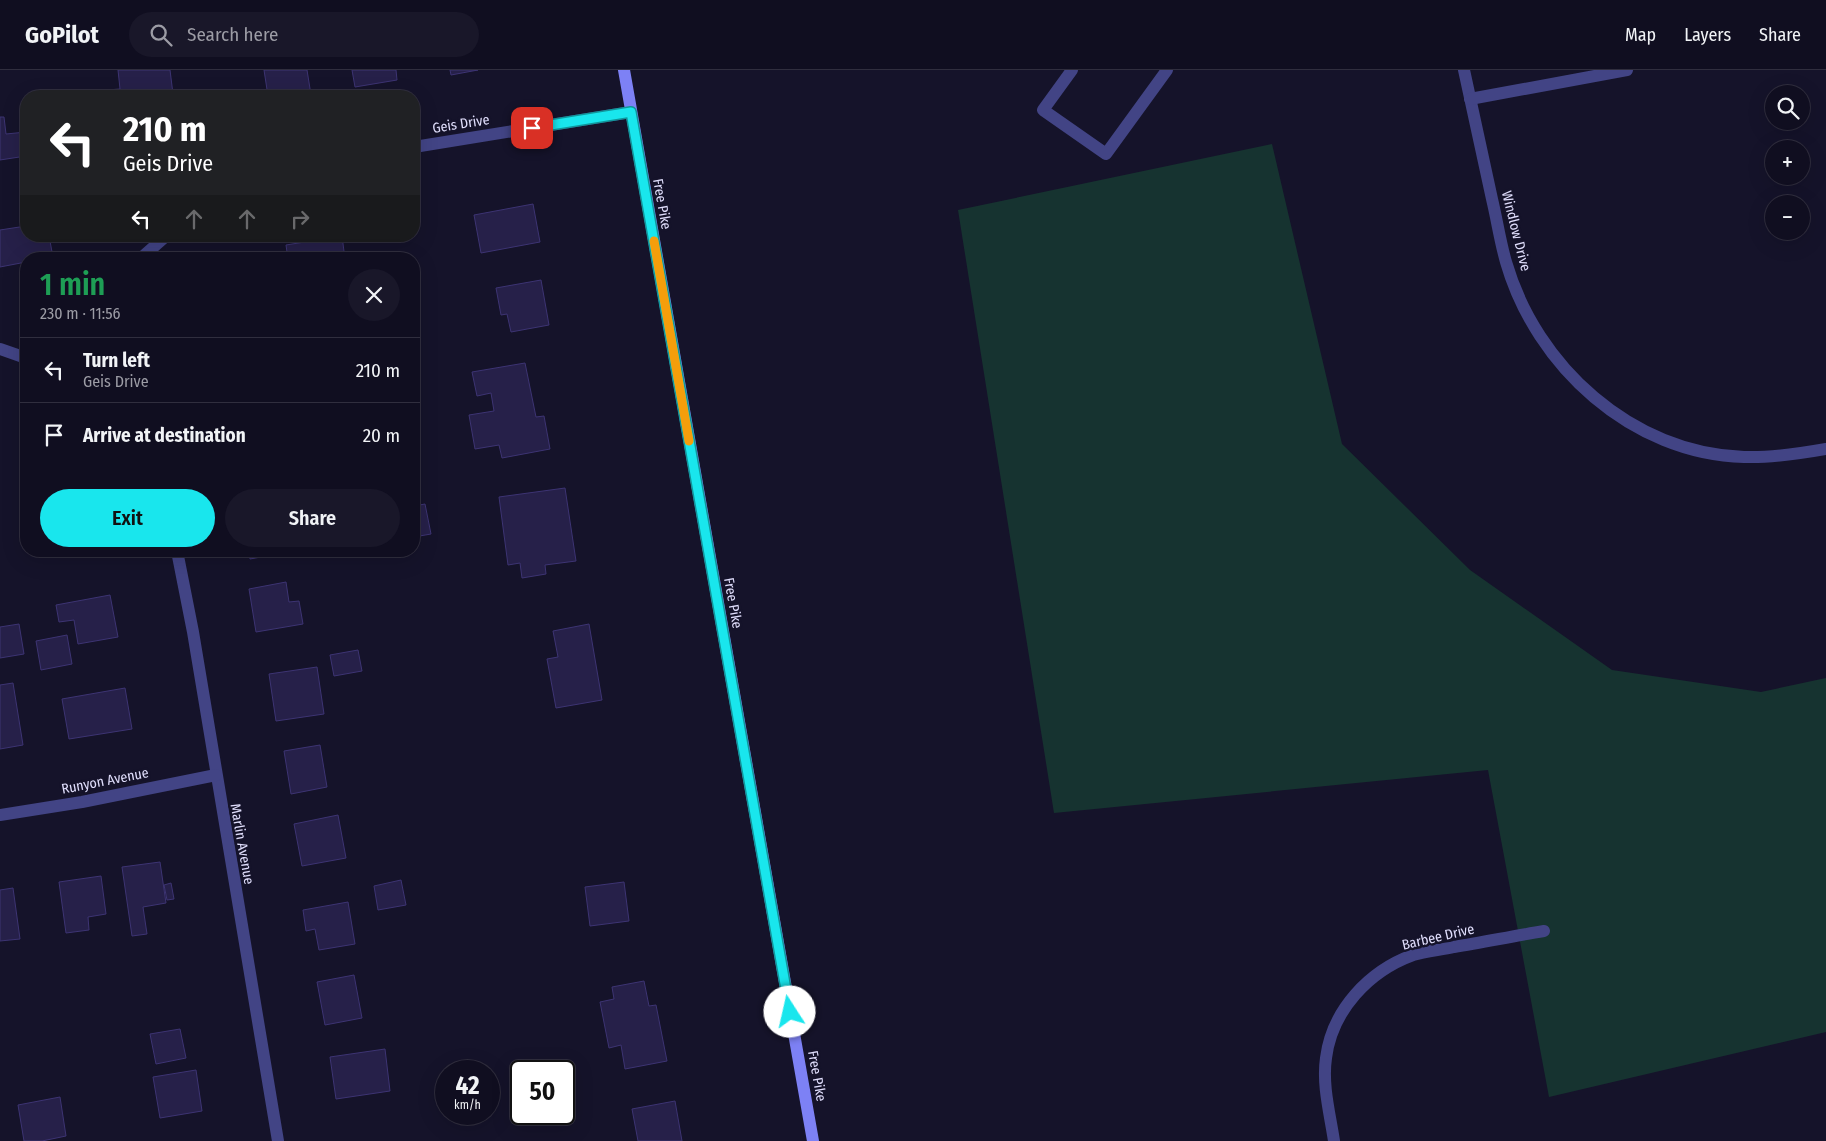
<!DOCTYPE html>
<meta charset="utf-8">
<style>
:root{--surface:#100e20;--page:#191729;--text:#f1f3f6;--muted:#9c9ca5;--line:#302e3e;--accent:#19e6ed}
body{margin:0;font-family:"Fira Sans Condensed",sans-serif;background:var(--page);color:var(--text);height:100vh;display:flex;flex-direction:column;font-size:19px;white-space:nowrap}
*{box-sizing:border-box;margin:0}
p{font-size:16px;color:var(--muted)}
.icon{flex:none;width:28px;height:28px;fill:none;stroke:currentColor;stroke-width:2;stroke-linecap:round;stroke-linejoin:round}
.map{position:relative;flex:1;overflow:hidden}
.panel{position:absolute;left:20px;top:182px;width:400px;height:305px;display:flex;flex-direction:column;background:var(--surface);border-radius:20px;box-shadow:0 5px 20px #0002,0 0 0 1px var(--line)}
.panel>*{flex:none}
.hud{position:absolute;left:20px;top:20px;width:400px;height:152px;border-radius:20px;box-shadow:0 5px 20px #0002,0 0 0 1px var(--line);background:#202124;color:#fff;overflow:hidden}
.tools{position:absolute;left:1765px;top:15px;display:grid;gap:10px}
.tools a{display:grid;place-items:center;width:45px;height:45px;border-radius:50%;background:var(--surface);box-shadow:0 5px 20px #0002,0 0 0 1px var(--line);font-size:25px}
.speed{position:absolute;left:435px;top:990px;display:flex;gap:10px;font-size:25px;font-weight:700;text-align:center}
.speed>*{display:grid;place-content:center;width:65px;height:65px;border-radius:50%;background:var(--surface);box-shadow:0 5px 20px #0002,0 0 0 1px var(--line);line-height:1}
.speed small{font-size:12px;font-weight:400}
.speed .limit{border:2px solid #111;border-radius:8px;background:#fff;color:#111}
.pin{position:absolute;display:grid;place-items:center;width:42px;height:42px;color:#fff;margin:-21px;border-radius:10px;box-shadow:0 2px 8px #0006}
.me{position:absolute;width:55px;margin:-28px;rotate:350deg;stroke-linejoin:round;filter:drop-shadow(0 0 4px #0008)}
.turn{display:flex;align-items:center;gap:18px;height:105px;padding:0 20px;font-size:22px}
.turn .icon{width:65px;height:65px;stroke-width:2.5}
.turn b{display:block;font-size:35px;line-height:42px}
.lanes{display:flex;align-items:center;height:48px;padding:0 20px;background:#0003;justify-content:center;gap:25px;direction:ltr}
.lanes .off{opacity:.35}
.round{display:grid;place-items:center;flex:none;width:52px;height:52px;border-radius:26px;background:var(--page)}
.summary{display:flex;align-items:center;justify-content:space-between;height:85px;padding:0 20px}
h1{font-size:30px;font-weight:600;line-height:38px;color:#1e9e55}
.cta{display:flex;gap:10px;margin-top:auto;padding:10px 20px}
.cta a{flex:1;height:58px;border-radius:30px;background:var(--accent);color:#111;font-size:20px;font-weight:600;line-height:58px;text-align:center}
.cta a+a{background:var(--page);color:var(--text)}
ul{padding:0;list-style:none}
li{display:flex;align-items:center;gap:15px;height:65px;padding:0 20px;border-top:1px solid var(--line)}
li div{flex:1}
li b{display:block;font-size:19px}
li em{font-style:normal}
header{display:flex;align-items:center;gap:30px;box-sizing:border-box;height:70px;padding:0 25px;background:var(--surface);border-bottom:1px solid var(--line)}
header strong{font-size:24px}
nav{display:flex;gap:28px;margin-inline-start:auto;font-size:18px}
.search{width:350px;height:45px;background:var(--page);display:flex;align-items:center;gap:12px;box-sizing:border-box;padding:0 18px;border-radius:28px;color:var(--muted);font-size:19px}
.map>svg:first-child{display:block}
.green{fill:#163330}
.building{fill:#262049;stroke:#3d3473}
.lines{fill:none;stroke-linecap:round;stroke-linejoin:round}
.lane{stroke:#424485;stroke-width:12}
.street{stroke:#424485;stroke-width:12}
.secondary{stroke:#7d81f5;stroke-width:12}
.route-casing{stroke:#10969a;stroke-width:12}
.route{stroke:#19e6ed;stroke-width:9}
.slow{stroke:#f59e0b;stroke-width:9}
.labels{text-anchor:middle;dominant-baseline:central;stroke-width:5;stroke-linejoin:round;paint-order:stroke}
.street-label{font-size:14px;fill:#e0defc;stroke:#15132a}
</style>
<header>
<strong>GoPilot</strong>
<div class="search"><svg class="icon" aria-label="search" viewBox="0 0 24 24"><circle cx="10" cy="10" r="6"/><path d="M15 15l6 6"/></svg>Search here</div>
<nav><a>Map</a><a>Layers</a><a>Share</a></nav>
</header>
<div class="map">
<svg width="1826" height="1071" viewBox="0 0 1826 1071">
<rect width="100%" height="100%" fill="#15132a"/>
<path class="green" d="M1272 74 1342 374 1470 500 1612 600 1761 622 1826 608V962L1549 1027 1488 700 1054 743 958 140Z"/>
<g class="building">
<path d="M118 0H170L173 24 108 26 107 20 120 19Z"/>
<path d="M264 0H307L311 25 268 26Z"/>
<path d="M352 0H396L397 10 355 17Z"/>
<path d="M450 0H478L451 5Z"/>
<path d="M0 47H4L6 64 26 62V86L0 90Z"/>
<path d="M533 134 540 172 481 183 474 145Z"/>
<path d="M26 156V166H49L53 187 26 189V192L0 197V160Z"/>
<path d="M342 166 345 189H288L286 175Z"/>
<path d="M541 210 549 255 511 262 507 244 501 245 496 218Z"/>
<path d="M525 293 536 347 544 346 550 379 502 388 499 375 475 379 469 345 494 341 491 323 477 326 472 302Z"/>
<path d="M565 418 576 491 545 495 546 504 522 508 520 493 508 495 499 427Z"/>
<path d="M425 434 431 464 414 467V436Z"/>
<path d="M249 481H288V482L250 489Z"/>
<path d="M286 512 289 532 299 531 303 554 256 562 249 519Z"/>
<path d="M110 525 118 567 78 574 74 550 59 552 56 535Z"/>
<path d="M19 554 24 584 0 588V557Z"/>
<path d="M589 554 602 630 556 638 547 589 558 587 553 561Z"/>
<path d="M67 565 72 594 41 600 36 571Z"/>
<path d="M358 580 362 601 334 606 330 585Z"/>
<path d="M317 597 324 644 276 651 269 604Z"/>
<path d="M13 613 23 675 0 679V615Z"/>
<path d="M125 618 132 659 69 669 62 629Z"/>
<path d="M320 675 327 717 291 724 284 681Z"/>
<path d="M338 745 346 788 302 796 294 754Z"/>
<path d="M160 792 166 833 143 837 147 864 132 866 122 797Z"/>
<path d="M101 806 106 844 88 847 89 860 66 863 59 812Z"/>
<path d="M401 810 406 835 378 840 374 816Z"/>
<path d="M624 812 629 851 590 856 585 817Z"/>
<path d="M171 813 174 829 167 830 164 815Z"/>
<path d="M13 818 20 869 0 871V820Z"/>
<path d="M348 832 355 874 319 880 315 859 306 861 303 840Z"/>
<path d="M354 905 362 948 325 955 317 912Z"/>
<path d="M644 911 649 936 656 935 667 991 625 999 621 975 609 978 600 932 614 929 612 917Z"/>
<path d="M180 959 186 988 156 994 150 964Z"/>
<path d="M385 979 390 1021 336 1029 330 987Z"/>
<path d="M196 1000 202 1041 160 1048 153 1007Z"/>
<path d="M60 1027 66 1066 42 1071H24L18 1035Z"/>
<path d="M675 1031 682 1071H638L632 1039Z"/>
</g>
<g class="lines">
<path class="lane" d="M1072 0 1043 40 1106 84 1167 0"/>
<g class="street">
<path d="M1464 0C1473 43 1483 86 1492 129 1497 150 1500 171 1506 192 1536 296 1632 384 1744 387 1772 388 1798 384 1826 379"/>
<path d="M1470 29 1627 0"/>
<path d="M414 77 631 42"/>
<path d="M140 189 166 166"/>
<path d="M0 279 26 288"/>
<path d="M177 481 193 562 278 1071"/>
<path d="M0 745 82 732 216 705"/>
<path d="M1334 1071C1330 1044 1322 1015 1326 988 1332 940 1369 901 1413 885 1426 881 1441 880 1454 877 1484 872 1514 866 1544 861"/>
</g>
<path class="secondary" d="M624 0 813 1071"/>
</g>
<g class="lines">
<g class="route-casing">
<path id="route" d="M532 58 631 42 790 942"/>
</g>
<use href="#route" class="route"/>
<path class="slow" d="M654 171 689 371"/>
</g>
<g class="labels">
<g class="street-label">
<text transform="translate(461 54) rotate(-9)">Geis Drive</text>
<text transform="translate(662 134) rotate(80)">Free Pike</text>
<text transform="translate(1516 161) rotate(76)">Windlow Drive</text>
<text transform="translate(733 533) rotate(80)">Free Pike</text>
<text transform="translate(105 711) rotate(-11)">Runyon Avenue</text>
<text transform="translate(242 774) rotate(80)">Marlin Avenue</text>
<text transform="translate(1438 867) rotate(-13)">Barbee Drive</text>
<text transform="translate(817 1006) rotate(80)">Free Pike</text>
</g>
</g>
</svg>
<div class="tools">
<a><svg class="icon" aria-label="search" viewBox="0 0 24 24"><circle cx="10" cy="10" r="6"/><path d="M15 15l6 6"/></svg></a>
<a>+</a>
<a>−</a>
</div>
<div class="speed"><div>42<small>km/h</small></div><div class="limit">50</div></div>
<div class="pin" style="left:532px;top:58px;background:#d93025"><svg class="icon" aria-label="arrive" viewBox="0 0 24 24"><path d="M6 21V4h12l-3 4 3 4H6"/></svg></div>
<svg class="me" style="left:790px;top:942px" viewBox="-20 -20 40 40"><circle r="19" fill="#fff"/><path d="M0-13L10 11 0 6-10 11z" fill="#19e6ed"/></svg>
<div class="hud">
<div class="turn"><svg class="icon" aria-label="left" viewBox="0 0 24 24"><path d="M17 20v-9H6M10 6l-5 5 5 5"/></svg><div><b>210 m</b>Geis Drive</div></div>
<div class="lanes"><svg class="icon" aria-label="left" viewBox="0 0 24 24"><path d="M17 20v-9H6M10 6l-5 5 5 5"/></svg><svg class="icon off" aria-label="ahead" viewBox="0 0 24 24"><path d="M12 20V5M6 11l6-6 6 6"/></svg><svg class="icon off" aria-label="ahead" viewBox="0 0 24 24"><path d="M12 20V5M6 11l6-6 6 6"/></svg><svg class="icon off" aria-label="right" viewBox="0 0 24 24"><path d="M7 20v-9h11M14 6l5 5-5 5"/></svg></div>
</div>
<section class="panel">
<div class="summary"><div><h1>1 min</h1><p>230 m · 11:56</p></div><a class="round"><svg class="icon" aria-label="close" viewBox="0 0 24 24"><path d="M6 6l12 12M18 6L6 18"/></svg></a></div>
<ul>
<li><svg class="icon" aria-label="left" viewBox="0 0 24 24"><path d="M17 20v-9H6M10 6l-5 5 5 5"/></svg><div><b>Turn left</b><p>Geis Drive</p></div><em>210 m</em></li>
<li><svg class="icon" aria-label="arrive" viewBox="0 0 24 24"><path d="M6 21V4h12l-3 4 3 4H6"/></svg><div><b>Arrive at destination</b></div><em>20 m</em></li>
</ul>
<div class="cta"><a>Exit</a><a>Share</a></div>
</section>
</div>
